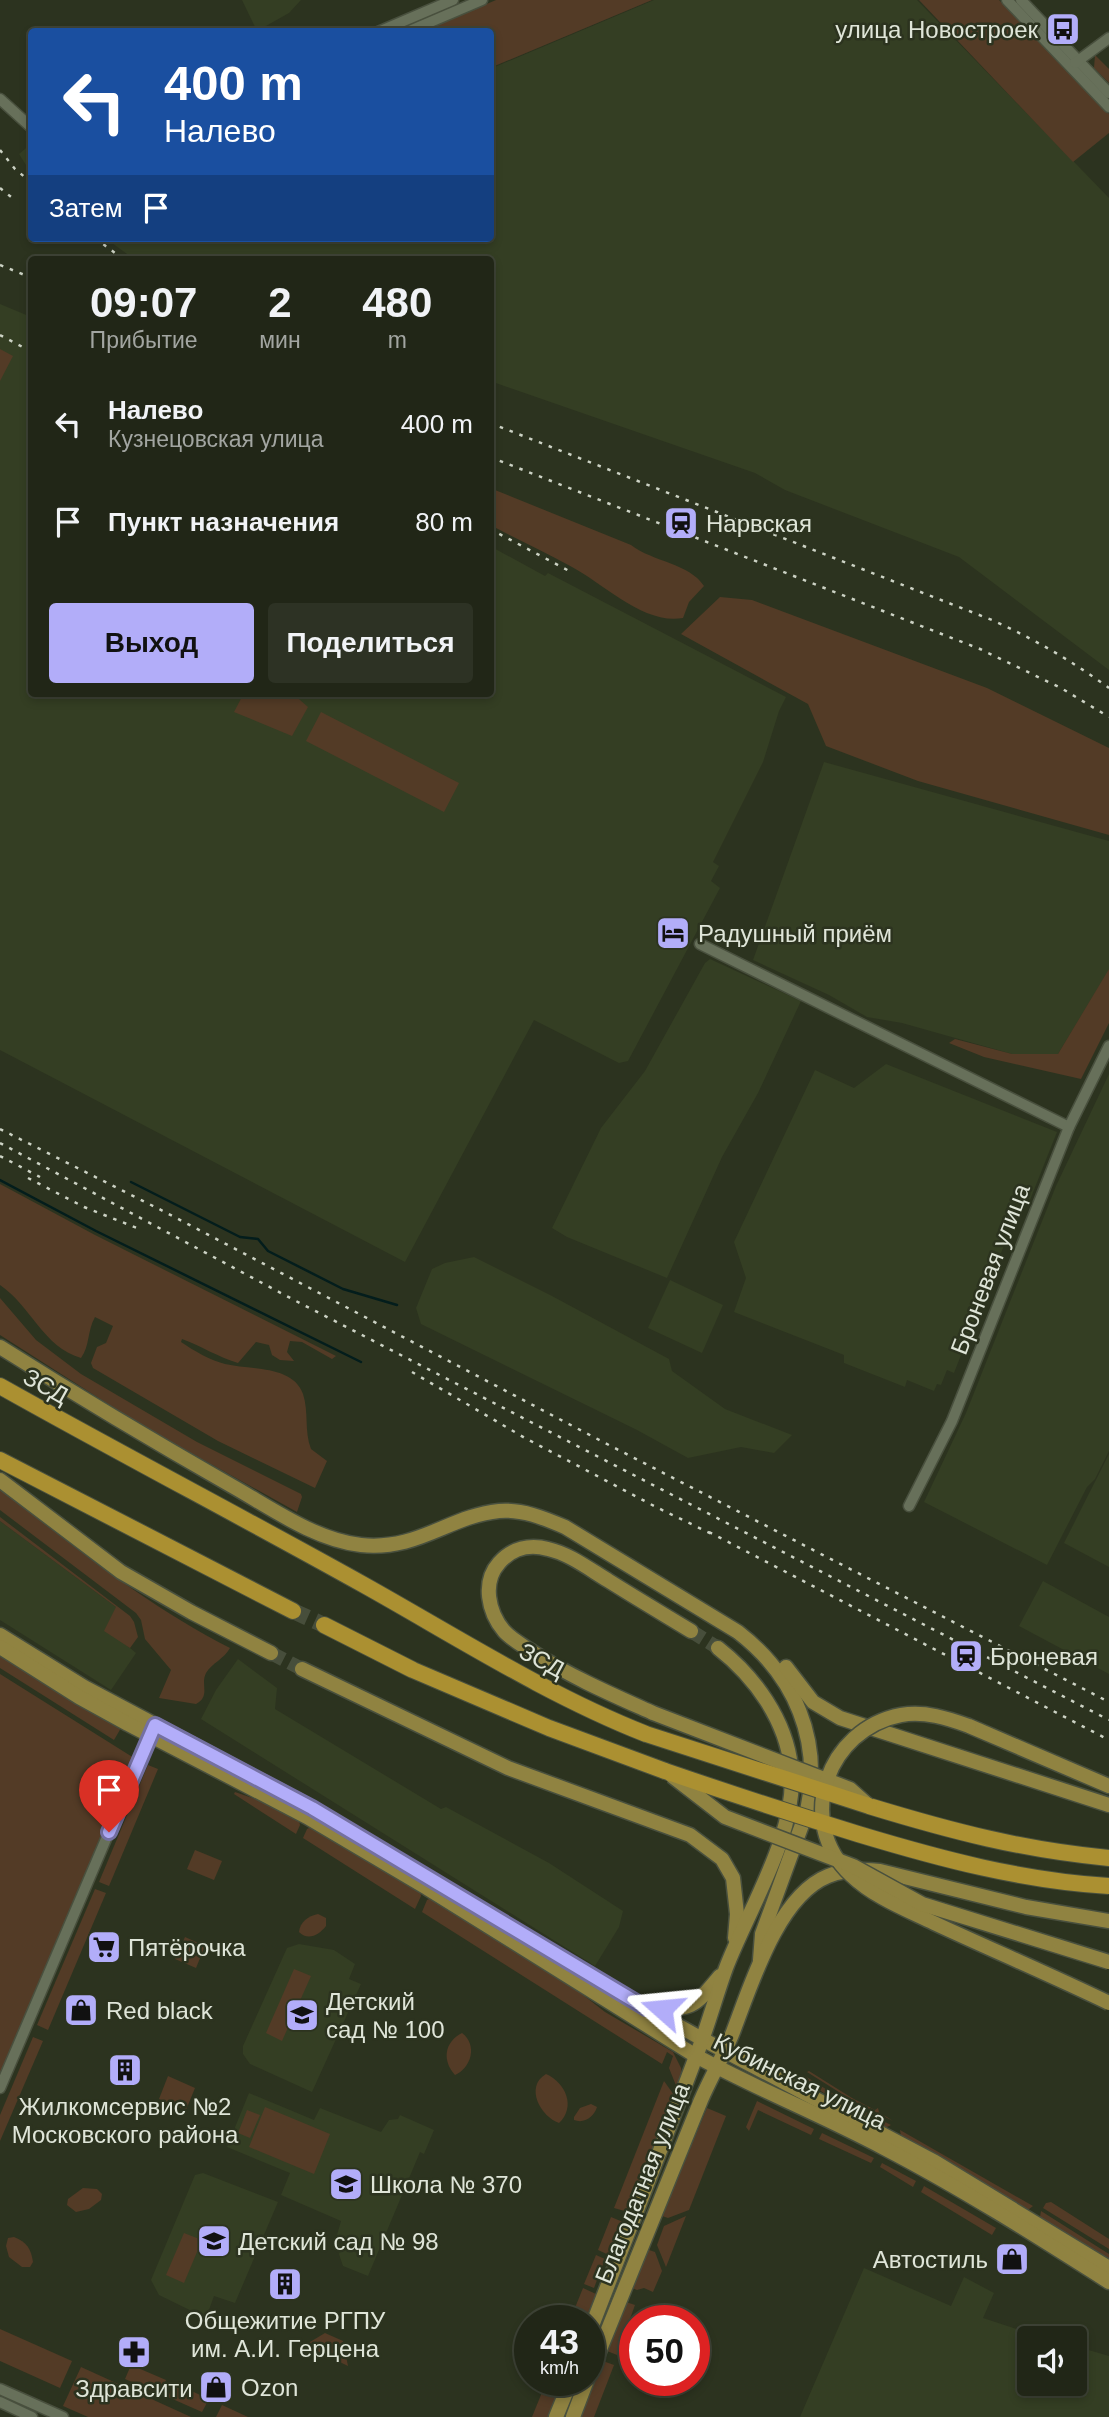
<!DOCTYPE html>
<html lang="ru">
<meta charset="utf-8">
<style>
:root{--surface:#212617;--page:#2d3224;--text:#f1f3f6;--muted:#a2a5a1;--line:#3e4336;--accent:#b2adf9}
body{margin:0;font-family:Arial,sans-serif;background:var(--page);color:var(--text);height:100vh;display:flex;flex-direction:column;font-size:26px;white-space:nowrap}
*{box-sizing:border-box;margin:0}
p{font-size:23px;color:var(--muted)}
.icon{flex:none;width:38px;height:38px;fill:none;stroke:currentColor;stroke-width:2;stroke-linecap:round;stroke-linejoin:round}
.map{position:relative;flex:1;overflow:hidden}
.side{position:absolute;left:28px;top:256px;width:466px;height:441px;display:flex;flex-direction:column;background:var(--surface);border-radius:7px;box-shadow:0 4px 10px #0003,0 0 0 2px var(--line)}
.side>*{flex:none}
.hud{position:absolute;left:28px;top:28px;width:466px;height:214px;border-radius:7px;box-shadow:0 4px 10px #0003,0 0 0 2px var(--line);background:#1a4fa0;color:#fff;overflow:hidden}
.buttons{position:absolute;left:1017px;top:2326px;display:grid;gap:14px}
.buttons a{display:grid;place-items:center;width:70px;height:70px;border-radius:7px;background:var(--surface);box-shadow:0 4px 10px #0003,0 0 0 2px var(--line);font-size:35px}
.speed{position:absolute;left:514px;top:2305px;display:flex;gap:14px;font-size:35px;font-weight:700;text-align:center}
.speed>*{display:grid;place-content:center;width:91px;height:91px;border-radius:50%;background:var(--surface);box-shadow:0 4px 10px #0003,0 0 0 2px var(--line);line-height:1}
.speed small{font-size:18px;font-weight:400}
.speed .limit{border:10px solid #d22;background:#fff;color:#111}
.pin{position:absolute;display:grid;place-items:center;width:60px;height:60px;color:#fff;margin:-72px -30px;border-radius:50% 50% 50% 0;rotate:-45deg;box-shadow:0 0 7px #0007}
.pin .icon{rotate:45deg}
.me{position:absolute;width:77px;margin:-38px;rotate:288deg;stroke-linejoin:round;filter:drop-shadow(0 0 5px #0008)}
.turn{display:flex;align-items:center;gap:24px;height:147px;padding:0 21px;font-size:32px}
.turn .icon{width:91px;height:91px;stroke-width:2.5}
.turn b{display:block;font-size:49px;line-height:60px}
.then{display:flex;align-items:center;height:66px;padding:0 21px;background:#0003;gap:14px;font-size:26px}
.eta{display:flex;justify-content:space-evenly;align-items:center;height:119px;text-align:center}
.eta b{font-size:42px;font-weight:700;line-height:49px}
.cta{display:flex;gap:14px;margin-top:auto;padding:14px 21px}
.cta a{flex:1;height:80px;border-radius:7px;background:var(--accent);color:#111;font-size:28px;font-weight:700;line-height:80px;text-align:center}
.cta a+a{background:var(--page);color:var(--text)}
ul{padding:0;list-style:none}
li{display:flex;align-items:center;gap:21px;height:98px;padding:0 21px}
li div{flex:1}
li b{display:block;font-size:26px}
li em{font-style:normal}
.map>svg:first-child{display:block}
.built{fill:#343e23}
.green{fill:#533b26}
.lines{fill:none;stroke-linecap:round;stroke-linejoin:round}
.stream{stroke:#031d1c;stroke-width:2.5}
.major-tunnel{stroke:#474e3b;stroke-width:14;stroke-dasharray:14 7;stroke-linecap:butt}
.highway-tunnel{stroke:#474e3b;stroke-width:16;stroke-dasharray:16 8;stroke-linecap:butt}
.minor-casing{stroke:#49503e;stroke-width:13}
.major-casing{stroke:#49503e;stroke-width:17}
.highway-casing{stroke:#49503e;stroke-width:18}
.minor{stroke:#67705a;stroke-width:10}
.major{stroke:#908341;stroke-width:14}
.highway{stroke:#ab9031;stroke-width:16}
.rail{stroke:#ccd2c4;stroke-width:2.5;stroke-dasharray:3.5 7;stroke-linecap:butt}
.major-bridge-casing{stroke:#49503e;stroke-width:17;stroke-linecap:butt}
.highway-bridge-casing{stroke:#49503e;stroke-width:18;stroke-linecap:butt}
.major-bridge{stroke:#908341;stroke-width:14}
.highway-bridge{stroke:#ab9031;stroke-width:16}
.route-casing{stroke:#7470a2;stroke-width:18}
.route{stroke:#b2adf9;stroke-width:12}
.labels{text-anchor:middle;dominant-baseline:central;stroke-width:5;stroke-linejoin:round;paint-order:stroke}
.poi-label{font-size:24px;fill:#dfe5d8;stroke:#2c331f;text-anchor:start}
.street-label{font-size:24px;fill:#dfe5d8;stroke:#2c331f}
</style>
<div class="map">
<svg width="1109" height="2417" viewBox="0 0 1109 2417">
<rect width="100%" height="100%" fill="#2c331f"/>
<g class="built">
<path d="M242 0H301L289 13 257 31Z"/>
<path d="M654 0H917L1109 198V670L959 557 785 490 755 473 490 381V259H134L105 238H490V69Z"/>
<path d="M32 143V173H31L19 154Z"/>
<path d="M0 304 31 317 32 693H490V546L545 576 548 573 786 697 779 711 763 762 713 862 719 866 711 881 720 888 628 1061 619 1063 534 1020 405 1262 0 1050Z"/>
<path d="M824 762 1109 841V970L1058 1054H1012L902 1023 867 1017 829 995 753 960Z"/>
<path d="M710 959 801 1001 758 1093 722 1157 667 1278 567 1237 552 1228 601 1128 645 1071 705 963Z"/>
<path d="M886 1064 1057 1132 1030 1200 1023 1197 954 1373 947 1370 941 1385 937 1384 934 1391 907 1380 905 1387 844 1363V1355L734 1312 746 1278 734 1242 815 1070 854 1088Z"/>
<path d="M1109 1074V1451L1095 1479 1087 1487 1047 1565 924 1502 966 1413 1056 1186Z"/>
<path d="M474 1257 552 1296 669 1359 672 1371 725 1409 792 1435 774 1453 741 1447 688 1458 637 1430 421 1324 416 1308 432 1269 445 1263Z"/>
<path d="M670 1280 723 1305 702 1353 648 1328Z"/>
<path d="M1109 1454V1567L1064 1543Z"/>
<path d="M0 1521 116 1607 124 1643 136 1653 111 1690 0 1620Z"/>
<path d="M1043 1581 1109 1617V1674L1019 1626Z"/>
<path d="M238 1659 277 1688 275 1709 441 1809 446 1807 549 1863 623 1911 619 1927 595 1966 201 1719 216 1690Z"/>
<path d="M299 1944 334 1950 355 1964 349 1979 361 1984 312 2092 250 2064 243 2054V2046L287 1948Z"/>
<path d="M249 2093 314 2120 320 2108 381 2132 389 2120 398 2119 400 2115 434 2130 424 2154 420 2152 368 2276 343 2266 339 2254 342 2244 337 2235 341 2221 281 2195 290 2173 227 2147Z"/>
<path d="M203 2173 278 2202 235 2303 214 2296 206 2318 159 2295 151 2280 195 2175Z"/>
<path d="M864 2268 951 2306 964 2277 994 2293 983 2318 1044 2338H1029V2384H1074L1075 2346 1109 2356V2417H800Z"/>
</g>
<g class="green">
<path d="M496 0H652L490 68V32H421Z"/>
<path d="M919 0H999L1109 114V133L1073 162Z"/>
<path d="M1095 55 1109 69V83L1094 68Z"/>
<path d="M0 349 13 356 0 381Z"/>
<path d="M490 488 631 545C653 562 689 563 704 586L689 602 683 618C644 625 604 584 572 567 545 552 517 539 490 525Z"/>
<path d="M720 597 752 600 987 688 1109 748V835L918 781 826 746 808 704 681 634Z"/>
<path d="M244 693H292L308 707 292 736 234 712Z"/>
<path d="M321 712 459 783 444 812 306 741Z"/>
<path d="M1109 969V1023L1081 1079 984 1057 949 1043 955 1039 1012 1054H1058Z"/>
<path d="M0 1184 95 1235 336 1356 332 1359 302 1342 290 1341 287 1352 294 1361 280 1360 272 1355 269 1345 256 1342 238 1363C218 1357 201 1346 182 1339L181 1342C194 1351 210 1360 225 1364 250 1370 293 1365 303 1394 309 1412 304 1431 311 1449L327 1461 315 1488 218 1441 93 1368 91 1363 97 1347 106 1343 113 1326 95 1317C87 1331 90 1346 81 1358 43 1347 31 1306 0 1285Z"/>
<path d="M0 1298 36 1340 81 1374 197 1442 301 1494 302 1497 297 1512 141 1425 0 1335Z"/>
<path d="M0 1489C74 1547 146 1605 230 1648 224 1659 212 1663 206 1673 200 1685 211 1696 196 1704L159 1698 171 1670 145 1639 141 1620 136 1613 0 1510Z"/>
<path d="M0 1517 130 1616 134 1622 138 1637 130 1648 104 1631 116 1607 0 1521Z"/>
<path d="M0 1656 121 1728 114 1740 0 1668Z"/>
<path d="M0 1674 134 1758 0 2074Z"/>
<path d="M148 1765 158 1769 109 1886 99 1882Z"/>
<path d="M235 1792 264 1802 299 1821 300 1825 296 1834 234 1794Z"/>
<path d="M311 1827 420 1891 421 1896 415 1909 303 1838 307 1829Z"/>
<path d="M195 1850 222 1861 214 1880 187 1869Z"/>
<path d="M95 1889 106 1893 48 2030 37 2025Z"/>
<path d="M431 1898 569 1984 605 2012 673 2052 681 2068 682 2074 677 2088 669 2068 673 2056 667 2052 662 2064 422 1912 427 1900Z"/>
<path d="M318 1914 326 1918V1926C319 1935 308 1941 299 1932 300 1922 308 1916 318 1914Z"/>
<path d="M185 1937 205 1946 196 1968 175 1959Z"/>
<path d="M294 1969 311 1976 282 2041 266 2033Z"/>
<path d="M462 2033C478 2045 471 2068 455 2075 442 2061 444 2042 462 2033Z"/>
<path d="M33 2037 43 2041 0 2141V2115Z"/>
<path d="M809 2071 852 2098 875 2110 878 2108 879 2112 893 2121 850 2099 807 2072Z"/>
<path d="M546 2074C566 2083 576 2107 559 2123 541 2117 524 2087 546 2074Z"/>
<path d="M168 2076 195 2088 186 2110 159 2099Z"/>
<path d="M805 2076 848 2103 891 2125 885 2128 846 2107 805 2081Z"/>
<path d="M664 2081 674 2095 628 2212 614 2208Z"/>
<path d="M757 2101 814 2129 811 2135 758 2110 749 2131 746 2127Z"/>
<path d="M591 2104 597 2107C594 2117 584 2124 574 2120V2117L580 2108Z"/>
<path d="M265 2107 330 2134 314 2174 249 2147Z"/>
<path d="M707 2108 726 2116 689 2210 668 2218 662 2216Z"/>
<path d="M247 2110 260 2115 250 2138 238 2133Z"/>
<path d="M900 2130 1033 2206 1028 2210 901 2136Z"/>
<path d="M822 2133 874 2158 871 2163 819 2139Z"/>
<path d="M882 2163 916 2181 913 2187 880 2167Z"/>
<path d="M924 2186 996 2228 992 2235 921 2192Z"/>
<path d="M83 2188 97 2189 102 2194 101 2200 89 2209 76 2212 67 2205 68 2199Z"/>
<path d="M1051 2202 1109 2239V2249L1043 2208 1046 2203Z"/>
<path d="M1041 2211 1109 2254V2261L1040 2217Z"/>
<path d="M686 2216 666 2267 657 2245 664 2226Z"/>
<path d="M611 2217 623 2222 611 2256 598 2250Z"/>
<path d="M184 2233 202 2240 184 2283 166 2275Z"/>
<path d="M14 2237C27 2242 31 2249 33 2262L30 2267H22L9 2257 6 2246 8 2238Z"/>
<path d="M649 2250 655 2252 662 2271 653 2292 644 2288 637 2290 632 2288Z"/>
<path d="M596 2255 605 2259 594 2288 584 2284Z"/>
<path d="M583 2288 596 2294 585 2320H570Z"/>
<path d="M626 2302 635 2305 617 2355 607 2351Z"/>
<path d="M0 2329 72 2361 60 2388 0 2361Z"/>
<path d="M325 2333 343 2341 348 2366 305 2345Z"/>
<path d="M603 2361 614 2365 594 2417H581Z"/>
<path d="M131 2365 166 2380 160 2394 125 2379Z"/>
<path d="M81 2367 191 2417H88L63 2406Z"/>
<path d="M547 2380H562L548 2417H532Z"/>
<path d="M174 2383 209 2399 202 2412 168 2397Z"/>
<path d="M222 2405 248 2417H216Z"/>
</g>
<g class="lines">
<g class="stream">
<path d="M0 1180 96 1231 361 1362"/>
<path d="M131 1182 240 1237 258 1239 268 1251 343 1289 397 1305"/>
</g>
<g class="major-tunnel">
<path d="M691 1631 718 1648"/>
<path d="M271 1653 302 1669"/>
</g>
<path class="highway-tunnel" d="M293 1611 324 1625"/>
<g class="minor-casing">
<g id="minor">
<path d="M1007 0 1109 107"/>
<path d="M1021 0 1109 93"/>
<path d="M378 32 453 0"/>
<path d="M407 32 482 0"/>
<path d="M1075 63 1109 38"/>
<path d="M0 99 32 128"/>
<path d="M700 944 1069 1127"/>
<path d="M909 1506 952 1421 1069 1127 1109 1046"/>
<path d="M0 2088 152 1731"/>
<path d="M0 2389 63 2417"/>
<path d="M0 2402 32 2417"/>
</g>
</g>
<g class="major-casing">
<g id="major">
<path d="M0 1347C76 1395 153 1441 232 1486 271 1508 315 1540 361 1545 418 1551 449 1516 499 1511 522 1509 544 1518 565 1527L738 1632C795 1676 822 1740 807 1811L762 1934 760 1960"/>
<path d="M0 1480 121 1572 191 1612 271 1653"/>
<path d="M0 1635 84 1687 312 1808 604 1984 702 2039 935 2162 1109 2268"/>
<path d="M0 1647 79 1697 128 1724 307 1817 427 1888 696 2056C757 2089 822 2115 884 2148 961 2188 1035 2235 1109 2282"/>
<path d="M786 1667 813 1702 840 1718 1109 1805"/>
<path d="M302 1669 508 1768 690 1835 722 1859 733 1878 737 1914 735 1938"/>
<path d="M653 1713C613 1695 571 1677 534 1653 524 1646 512 1640 504 1631 488 1612 482 1582 499 1563 512 1548 530 1544 548 1549 570 1554 589 1569 609 1581 636 1598 663 1614 691 1631"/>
<path d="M969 1726 1109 1786"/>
<path d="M652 2008C693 2010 694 2007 720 1976"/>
<path d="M590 2331C627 2235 665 2140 701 2043 710 2018 717 1993 726 1968 748 1910 799 1831 791 1767 786 1720 755 1677 718 1648"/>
<path d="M590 2374 701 2100C711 2077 724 2055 733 2032 751 1985 778 1896 828 1876 845 1869 862 1869 880 1871L1026 1907 1109 1921"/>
<path d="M556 2417 571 2380"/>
<path d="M573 2417 587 2380"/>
</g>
</g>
<g class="highway-casing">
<g id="highway">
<path d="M0 1386C121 1454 244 1518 364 1585 457 1637 547 1695 646 1734"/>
<path d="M0 1460 293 1611"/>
<path d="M324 1625 413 1670 549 1728 665 1771"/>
<path d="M869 1806C951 1831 1023 1850 1109 1858"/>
</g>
</g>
<use href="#minor" class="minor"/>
<use href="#major" class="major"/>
<use href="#highway" class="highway"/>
<g class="rail">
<path d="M0 150 15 169 32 183"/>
<path d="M0 188 16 201"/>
<path d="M95 238 123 259"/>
<path d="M0 265 32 278"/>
<path d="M0 335 32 352"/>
<path d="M490 423 992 620C1034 639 1072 661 1109 688"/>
<path d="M490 457 980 649 1061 688 1109 717"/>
<path d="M490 529 573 573"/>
<path d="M0 1129 163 1211 605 1443 1109 1702"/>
<path d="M0 1143 294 1300 1109 1720"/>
<path d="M0 1156 40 1177"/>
<path d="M28 1178 84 1207 142 1230"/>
<path d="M412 1372 525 1438 656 1507 716 1536"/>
<path d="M709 1532 1109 1740"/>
</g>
<g class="major-bridge-casing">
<g id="major-bridge">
<path d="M653 1713 850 1789 868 1805"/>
<path d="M969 1726C947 1718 925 1711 901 1715 827 1729 794 1822 851 1875 874 1897 905 1909 934 1923 992 1950 1051 1975 1109 2003"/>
<path d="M672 1776 725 1817 853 1866 922 1904 1109 1962"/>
</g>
</g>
<g class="highway-bridge-casing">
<g id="highway-bridge">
<path d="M646 1734 869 1806"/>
<path d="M665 1771C729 1793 793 1814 858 1834 941 1859 1023 1881 1109 1886"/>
</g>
</g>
<use href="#major-bridge" class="major-bridge"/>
<use href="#highway-bridge" class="highway-bridge"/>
</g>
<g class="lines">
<g class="route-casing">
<path id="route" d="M109 1832 155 1725 312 1808 646 2008 662 2009"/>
</g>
<use href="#route" class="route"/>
</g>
<defs>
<g id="bus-square" transform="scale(1.75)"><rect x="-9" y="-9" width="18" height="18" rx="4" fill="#b2adf9" stroke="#2c331f"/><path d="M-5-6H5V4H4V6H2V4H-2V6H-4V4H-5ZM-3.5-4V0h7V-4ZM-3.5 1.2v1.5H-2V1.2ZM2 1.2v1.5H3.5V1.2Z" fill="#111"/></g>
<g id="station-square" transform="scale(1.75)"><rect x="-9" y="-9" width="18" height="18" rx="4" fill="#b2adf9" stroke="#2c331f"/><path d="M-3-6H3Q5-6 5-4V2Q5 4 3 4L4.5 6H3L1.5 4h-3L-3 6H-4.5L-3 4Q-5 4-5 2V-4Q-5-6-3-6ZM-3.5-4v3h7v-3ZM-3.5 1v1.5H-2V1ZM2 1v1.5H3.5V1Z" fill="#111"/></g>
<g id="hotel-square" transform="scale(1.75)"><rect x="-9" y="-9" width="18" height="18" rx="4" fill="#b2adf9" stroke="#2c331f"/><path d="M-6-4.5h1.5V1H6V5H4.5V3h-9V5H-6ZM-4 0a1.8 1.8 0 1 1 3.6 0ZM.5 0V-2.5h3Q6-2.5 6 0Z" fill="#111"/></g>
<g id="supermarket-square" transform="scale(1.75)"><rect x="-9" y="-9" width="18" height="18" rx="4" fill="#b2adf9" stroke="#2c331f"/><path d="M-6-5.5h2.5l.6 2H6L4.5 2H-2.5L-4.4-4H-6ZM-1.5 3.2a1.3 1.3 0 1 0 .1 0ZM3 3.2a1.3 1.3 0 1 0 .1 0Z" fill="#111"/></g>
<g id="shop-square" transform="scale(1.75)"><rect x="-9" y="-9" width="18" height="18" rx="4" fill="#b2adf9" stroke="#2c331f"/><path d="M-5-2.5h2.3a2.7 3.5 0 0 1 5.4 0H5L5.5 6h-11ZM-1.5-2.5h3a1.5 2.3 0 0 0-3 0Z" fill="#111"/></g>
<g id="school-square" transform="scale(1.75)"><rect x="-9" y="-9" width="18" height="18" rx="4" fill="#b2adf9" stroke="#2c331f"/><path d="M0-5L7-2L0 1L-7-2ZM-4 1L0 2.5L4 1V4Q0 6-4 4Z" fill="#111"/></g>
<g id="building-square" transform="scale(1.75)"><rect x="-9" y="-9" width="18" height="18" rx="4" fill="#b2adf9" stroke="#2c331f"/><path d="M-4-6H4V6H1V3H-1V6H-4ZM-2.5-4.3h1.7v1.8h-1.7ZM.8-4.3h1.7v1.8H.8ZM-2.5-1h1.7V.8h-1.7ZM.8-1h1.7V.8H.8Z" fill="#111"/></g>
<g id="pharmacy-square" transform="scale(1.75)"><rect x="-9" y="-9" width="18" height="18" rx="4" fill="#b2adf9" stroke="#2c331f"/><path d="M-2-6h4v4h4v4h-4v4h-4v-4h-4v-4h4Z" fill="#111"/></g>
</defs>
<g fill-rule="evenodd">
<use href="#bus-square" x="1063" y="29"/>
<use href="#station-square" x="681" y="523"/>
<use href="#hotel-square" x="673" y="933"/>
<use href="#station-square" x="966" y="1656"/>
<use href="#supermarket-square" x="104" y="1947"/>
<use href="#shop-square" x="81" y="2010"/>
<use href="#school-square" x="302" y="2015"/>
<use href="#building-square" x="125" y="2070"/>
<use href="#school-square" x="346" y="2184"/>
<use href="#school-square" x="214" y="2241"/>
<use href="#shop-square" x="1012" y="2259"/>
<use href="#building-square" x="285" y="2284"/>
<use href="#pharmacy-square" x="134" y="2352"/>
<use href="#shop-square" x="216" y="2387"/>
</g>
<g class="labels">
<g class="poi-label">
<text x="1038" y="29" text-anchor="end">улица Новостроек</text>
<text x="706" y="523">Нарвская</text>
<text x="698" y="933">Радушный приём</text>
<text x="990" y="1656">Броневая</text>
<text x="128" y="1947">Пятёрочка</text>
<text x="326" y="2001">Детский<tspan x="326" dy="28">сад № 100</tspan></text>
<text x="106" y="2010">Red black</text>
<text x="125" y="2106" text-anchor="middle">Жилкомсервис №2<tspan x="125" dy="28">Московского района</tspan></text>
<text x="370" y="2184">Школа № 370</text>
<text x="238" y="2241">Детский сад № 98</text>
<text x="988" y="2259" text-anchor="end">Автостиль</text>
<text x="285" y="2320" text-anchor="middle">Общежитие РГПУ<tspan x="285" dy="28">им. А.И. Герцена</tspan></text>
<text x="241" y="2387">Ozon</text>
<text x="134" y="2388" text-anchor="middle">Здравсити</text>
</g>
<g class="street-label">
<text transform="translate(990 1269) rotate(-69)">Броневая улица</text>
<text transform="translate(46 1386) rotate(29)">ЗСД</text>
<text transform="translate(542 1660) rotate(28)">ЗСД</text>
<text transform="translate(800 2081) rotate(26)">Кубинская улица</text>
<text transform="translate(642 2183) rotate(-68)">Благодатная улица</text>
</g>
</g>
</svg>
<div class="buttons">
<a><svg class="icon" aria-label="sound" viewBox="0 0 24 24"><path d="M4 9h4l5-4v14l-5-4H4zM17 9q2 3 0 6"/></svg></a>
</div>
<div class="speed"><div>43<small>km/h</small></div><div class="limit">50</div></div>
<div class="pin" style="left:109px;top:1832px;background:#d93025"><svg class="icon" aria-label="arrive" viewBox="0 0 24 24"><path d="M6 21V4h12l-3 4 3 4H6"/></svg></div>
<svg class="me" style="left:662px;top:2009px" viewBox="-20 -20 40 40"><path d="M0-17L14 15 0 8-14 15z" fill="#b2adf9" stroke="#fff" stroke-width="4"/></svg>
<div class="hud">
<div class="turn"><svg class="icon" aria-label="left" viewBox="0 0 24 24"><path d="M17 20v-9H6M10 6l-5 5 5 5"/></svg><div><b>400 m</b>Налево</div></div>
<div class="then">Затем<svg class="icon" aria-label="arrive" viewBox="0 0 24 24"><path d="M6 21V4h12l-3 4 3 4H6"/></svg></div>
</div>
<section class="side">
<div class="eta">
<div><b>09:07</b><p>Прибытие</p></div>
<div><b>2</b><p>мин</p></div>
<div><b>480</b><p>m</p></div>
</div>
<ul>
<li><svg class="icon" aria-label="left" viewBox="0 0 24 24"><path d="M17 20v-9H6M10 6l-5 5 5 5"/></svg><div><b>Налево</b><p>Кузнецовская улица</p></div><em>400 m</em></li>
<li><svg class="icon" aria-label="arrive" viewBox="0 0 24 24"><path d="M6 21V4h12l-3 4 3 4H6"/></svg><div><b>Пункт назначения</b></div><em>80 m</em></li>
</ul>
<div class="cta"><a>Выход</a><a>Поделиться</a></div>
</section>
</div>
